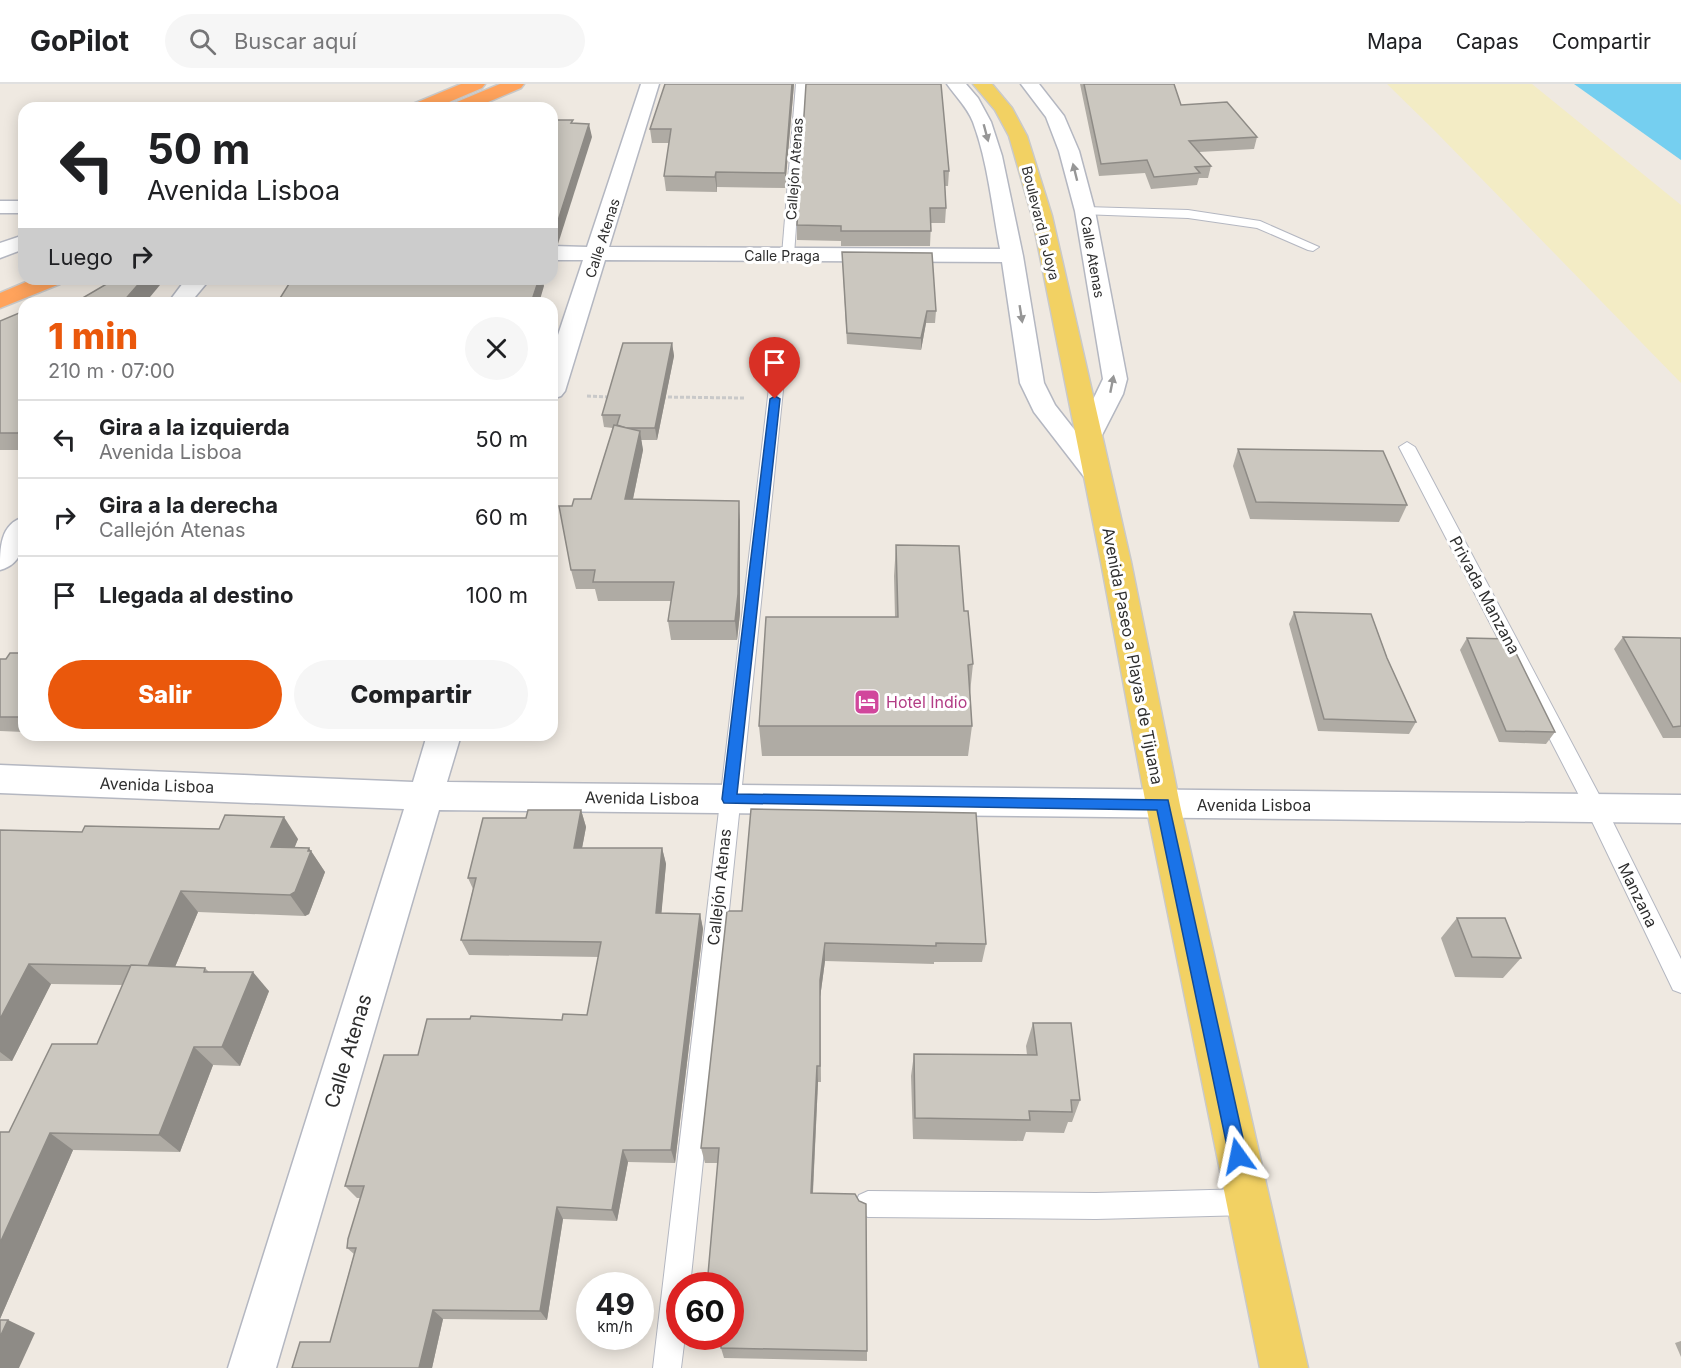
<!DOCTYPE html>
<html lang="es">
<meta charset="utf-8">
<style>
:root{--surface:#fff;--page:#f6f6f6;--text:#202124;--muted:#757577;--line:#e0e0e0;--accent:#ea580c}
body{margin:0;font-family:Inter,sans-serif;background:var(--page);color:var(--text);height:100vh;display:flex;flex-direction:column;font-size:22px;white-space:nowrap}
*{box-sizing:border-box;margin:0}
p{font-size:20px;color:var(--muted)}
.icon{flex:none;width:33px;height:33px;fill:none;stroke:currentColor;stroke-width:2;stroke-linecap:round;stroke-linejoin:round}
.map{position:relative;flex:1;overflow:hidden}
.sheet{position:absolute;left:18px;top:213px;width:540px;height:444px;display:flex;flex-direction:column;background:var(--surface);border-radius:18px;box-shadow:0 3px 15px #0003}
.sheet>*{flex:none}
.top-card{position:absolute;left:18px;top:18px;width:540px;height:183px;border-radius:18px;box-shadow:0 3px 15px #0003;background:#fff;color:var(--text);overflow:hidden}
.speed{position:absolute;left:576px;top:1188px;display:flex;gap:12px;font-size:30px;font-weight:700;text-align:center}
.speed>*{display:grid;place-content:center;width:78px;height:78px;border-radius:50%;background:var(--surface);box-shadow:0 3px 15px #0003;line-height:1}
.speed small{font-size:15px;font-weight:400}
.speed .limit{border:9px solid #d22;background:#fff;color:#111}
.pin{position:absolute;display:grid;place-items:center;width:51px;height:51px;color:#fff;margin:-62px -26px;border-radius:50% 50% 50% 0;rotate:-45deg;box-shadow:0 0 6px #0007}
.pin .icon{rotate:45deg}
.me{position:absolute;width:66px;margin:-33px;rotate:348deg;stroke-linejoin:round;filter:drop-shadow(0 0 4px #0008)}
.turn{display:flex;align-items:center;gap:21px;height:126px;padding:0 30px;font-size:27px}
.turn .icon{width:78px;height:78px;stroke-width:2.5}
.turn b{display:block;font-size:42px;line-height:51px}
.then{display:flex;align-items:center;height:57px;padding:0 30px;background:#0003;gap:12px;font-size:22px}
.round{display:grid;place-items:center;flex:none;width:63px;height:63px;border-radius:32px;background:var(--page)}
.summary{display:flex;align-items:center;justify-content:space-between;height:102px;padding:0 30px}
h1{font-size:36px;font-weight:800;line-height:45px;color:var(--accent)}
.primary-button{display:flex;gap:12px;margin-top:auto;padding:12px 30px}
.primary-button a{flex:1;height:69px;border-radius:36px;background:var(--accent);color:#fff;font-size:24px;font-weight:800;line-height:69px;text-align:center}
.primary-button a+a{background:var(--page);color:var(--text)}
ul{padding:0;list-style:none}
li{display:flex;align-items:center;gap:18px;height:78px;padding:0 30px;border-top:2px solid var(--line)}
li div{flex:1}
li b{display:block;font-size:22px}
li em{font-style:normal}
header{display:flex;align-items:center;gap:36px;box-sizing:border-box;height:84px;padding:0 30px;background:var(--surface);border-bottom:2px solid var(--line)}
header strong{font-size:28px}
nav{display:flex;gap:33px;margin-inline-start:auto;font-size:21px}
.search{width:420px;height:54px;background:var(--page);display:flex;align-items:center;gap:15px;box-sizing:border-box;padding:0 21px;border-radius:33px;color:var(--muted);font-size:22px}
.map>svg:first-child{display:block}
.sand{fill:#f3ecc5}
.water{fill:#75cff0}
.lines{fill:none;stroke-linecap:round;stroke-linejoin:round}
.service-casing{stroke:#b4b7c1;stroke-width:2}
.minor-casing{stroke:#b4b7c1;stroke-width:3}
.primary-casing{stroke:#c9c9c9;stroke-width:3}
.motorway-casing{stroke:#c9c9c9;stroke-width:3}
.path{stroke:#c9c9c9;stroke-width:3;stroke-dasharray:4 2;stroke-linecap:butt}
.service{fill:#fff;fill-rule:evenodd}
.minor{fill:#fff;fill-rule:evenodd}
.primary{fill:#f2d163;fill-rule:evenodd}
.motorway{fill:#ffa35c;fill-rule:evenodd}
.wall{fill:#afaba4}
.shaded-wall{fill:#8e8b86}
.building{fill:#cbc7bf;stroke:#8e8b86;stroke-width:1.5}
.oneway{fill:#969696}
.route{fill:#1a73e8;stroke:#114b97;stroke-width:1.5}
.labels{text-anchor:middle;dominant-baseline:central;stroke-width:6;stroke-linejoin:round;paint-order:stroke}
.far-street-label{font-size:14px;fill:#2e2e2e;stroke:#fff}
.street-label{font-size:16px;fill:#2e2e2e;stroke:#fff}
.hotel-label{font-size:16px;fill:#b23c85;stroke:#fff;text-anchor:start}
.near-street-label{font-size:20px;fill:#2e2e2e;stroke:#fff}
</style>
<header>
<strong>GoPilot</strong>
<div class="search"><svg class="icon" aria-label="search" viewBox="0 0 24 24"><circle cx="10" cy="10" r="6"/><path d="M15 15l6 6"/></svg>Buscar aquí</div>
<nav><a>Mapa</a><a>Capas</a><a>Compartir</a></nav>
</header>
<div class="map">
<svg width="1681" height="1284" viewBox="0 0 1681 1284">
<rect width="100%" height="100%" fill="#efe9e1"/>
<path class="sand" d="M1387 0H1532L1681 121V299L1435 47Z"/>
<path class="water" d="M1574 0H1681V76Z"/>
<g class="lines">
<g class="service-casing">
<g id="service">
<path d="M796 0H806L794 171 788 175 782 171Z"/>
<path d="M1085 123 1188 126 1260 137 1319 163 1313 167 1308 166 1257 144 1188 134 1081 130V124Z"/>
<path d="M778 283 785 287 690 1202H680V1252H685L681 1284H653L771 287Z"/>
<path d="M1407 358 1415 363 1603 718 1681 875V909L1673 906 1586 725 1399 363Z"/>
<path d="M1248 1105 1257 1109 1261 1118 1257 1127 1248 1131 1096 1135 868 1133 859 1129 855 1120 859 1111 868 1107 1096 1109Z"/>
</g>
</g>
<g class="minor-casing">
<g id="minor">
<path d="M641 0H659L609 163 1000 165C992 124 988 78 973 38 967 23 956 13 947 0H966L978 14 991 38 1002 72 1023 172 1044 299 1055 321 1077 349 1103 295 1075 127 1059 67 1046 33 1021 0H1039L1064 32 1079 67 1095 127 1127 295 1123 310 1101 353 1097 359 1087 361 1108 388 1105 394 1095 396 1085 394 1034 328 1020 299 1002 178 605 176 565 307 561 312 552 315V269L583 176H552V162L587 163Z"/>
<rect x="0" y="117" width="24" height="12"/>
<path d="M24 151V165L0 174V159Z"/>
<path d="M186 195H210L190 219H168Z"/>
<path d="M24 433C24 455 26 479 0 486 0 464 0 440 24 433Z"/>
<path d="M427 651H461L447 698 1681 711V739L439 726 276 1284H228L404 725 0 709V681L413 698Z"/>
</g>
</g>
<g class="primary-casing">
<path id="primary" d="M973 0H992L1012 24 1027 52 1052 132 1131 478 1180 721 1308 1284H1260L1146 721 1101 478 1032 132 1009 52 995 26Z"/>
</g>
<g class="motorway-casing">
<g id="motorway">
<path d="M461 0H485L482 4 435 24H410L413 20Z"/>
<path d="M500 0H524L521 4 474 24H449L452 20Z"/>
<path d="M33 195H63L60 200 0 224V209Z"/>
</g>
</g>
<g class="path">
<path d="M587 312 612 313"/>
<path d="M662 313 744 314"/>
</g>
<use href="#service" class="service"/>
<use href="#minor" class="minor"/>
<use href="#primary" class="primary"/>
<use href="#motorway" class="motorway"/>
</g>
<g class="wall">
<path d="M794 0 785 104 717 103V108L666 107 664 92 669 59H652L650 45Z"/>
<path d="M806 0 949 87 948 102H945L946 124 945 139H931L930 162H841V157L797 156V141Z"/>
<path d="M1080 0H1174L1181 21 1257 53 1254 65 1199 68 1211 82 1208 94H1199L1197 101 1151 105 1145 89 1099 92Z"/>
<path d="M842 168 936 227 935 239H926L921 266 847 260Z"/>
<path d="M24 232V366H0V237Z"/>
<path d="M672 259 674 272 657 356H641L643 366 633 415 740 436V529L737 556H671L668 537 671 517H598L595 505H576L571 486 572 422 591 415 613 344 604 343 602 331Z"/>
<path d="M1238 365 1407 421 1399 438 1250 435 1233 382Z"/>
<path d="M896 461 964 527 973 580 970 609 972 642 968 672H762L759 642 895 533 894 492Z"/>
<path d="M1294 528 1387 574 1416 638 1409 650 1318 647 1289 540Z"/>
<path d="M1623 553 1681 554V654H1663L1614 565Z"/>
<path d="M1467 554 1555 648 1546 660 1499 658 1460 566Z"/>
<path d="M24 569V648L0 647V575H6Z"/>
<path d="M581 726 586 743 582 764H662L666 780 661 830H700L703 845 675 1079 628 1078 617 1137 563 1135 547 1236 443 1235 432 1284H292L330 1258 354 1170 347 1164 360 1114H357L345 1102 418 971 562 936 587 931 599 873 469 871 461 856 473 805 468 794 526 734Z"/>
<path d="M0 746 298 755 294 764 311 767 325 788 309 830 305 832 198 828 175 883 205 884 209 888 269 907 240 982 213 981 180 1068 73 1066 0 1235V1048H9L97 960 123 901 51 900 12 977H0Z"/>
<path d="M727 827 986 860 982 878H934V880L825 877 820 914 821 998H818L813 1109 867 1267V1277L724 1274 721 1264 730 1252 718 1079H705L701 1064Z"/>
<path d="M1457 834 1521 874 1503 894 1455 893 1441 854Z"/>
<path d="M1033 939 1080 1016 1072 1038H1068L1064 1049 1026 1048 1023 1057 913 1055 911 992 914 970 1027 971 1026 962Z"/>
<path d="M1681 1257V1273L1675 1259Z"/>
</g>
<g class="shaded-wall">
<path d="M792 0H794L785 104V89Z"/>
<path d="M589 40 592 53 558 160 552 161V146Z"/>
<path d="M716 88 717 103V108L715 93Z"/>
<path d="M143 195H165L145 219H122Z"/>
<path d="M539 195H544L543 197 544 202 539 219H531Z"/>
<path d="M927 227 926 239 921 266V254Z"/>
<path d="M672 259 674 272 657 356 655 344Z"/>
<path d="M24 341V358L18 349Z"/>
<path d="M640 347 643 366 629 434 625 415Z"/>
<path d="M739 417 740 436V529L737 556 735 537Z"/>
<path d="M581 726 586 743 579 780 574 764Z"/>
<path d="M284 733 298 755 286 785 271 763Z"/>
<path d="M309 764 325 788 309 830 305 832 290 811Z"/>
<path d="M662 764 666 780 660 845 656 829Z"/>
<path d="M181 807 198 828 167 902 148 882Z"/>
<path d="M700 830 703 845 675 1079 671 1066Z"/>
<path d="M825 859V877L820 914 821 998 820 896Z"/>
<path d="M29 880 51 900 12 977 0 968V935Z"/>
<path d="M253 888 269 907 240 982 222 963Z"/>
<path d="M194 963 213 981 180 1068 159 1051Z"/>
<path d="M817 982 818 998 812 1123 811 1109Z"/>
<path d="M50 1049 73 1066 0 1235V1159Z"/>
<path d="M623 1066 628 1078 617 1137 612 1126Z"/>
<path d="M557 1123 563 1135 547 1236 540 1227Z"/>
<path d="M433 1226 443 1235 432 1284H419Z"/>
<path d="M8 1236 35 1249 19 1284H0V1253Z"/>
</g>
<g class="building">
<path d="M665 0H792L785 89 716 88 715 93 664 92 671 45H650Z"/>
<path d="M806 0H941L949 87H944L946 124H930L931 147H841V142L797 141Z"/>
<path d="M1084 0H1174L1181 21 1227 18 1257 53 1189 57 1211 82 1195 83 1200 89 1154 93 1147 76 1101 80Z"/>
<path d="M552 36H573L571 39 589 40 555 146H552Z"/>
<path d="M842 168 932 169 936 227H927L921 254 847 249Z"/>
<path d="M115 195H143L122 219H74Z"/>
<path d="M292 195H539L531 219H277Z"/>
<path d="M19 229 24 232V341L18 349H0V237Z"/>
<path d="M623 259H672L655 344H626L617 341 620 331H602Z"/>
<path d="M614 341 640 347 625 415 739 417 738 510 735 537H668L674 498H593L595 486H571L559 422H572L574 415H591Z"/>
<path d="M1238 365 1383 367 1407 421 1256 418Z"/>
<path d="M896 461 959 462 964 527H968L973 580 968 581 972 642H759L766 533H898Z"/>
<path d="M1294 528 1371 530 1387 574 1416 638 1324 635Z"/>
<path d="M1623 553 1681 554V642L1673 643Z"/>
<path d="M1467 554 1509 555 1555 648 1506 647Z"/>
<path d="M10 569H24V633H0V575H6Z"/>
<path d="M751 725 976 729 986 860 936 859V862L825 859 820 896V982H817L811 1109 855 1110 859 1117 866 1120 867 1267 721 1264V1252H730V1202H707L719 1064H701L727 827H742Z"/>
<path d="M528 726H581L574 764H662L656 829 700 830 671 1066H623L612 1126 557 1123 540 1227 433 1226 419 1284H292L300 1258H330L356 1164H347L348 1155 364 1102H345L384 971H418L427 935H470L471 932 562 936 563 930 587 931 601 858 461 856 476 794H468L483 734H526Z"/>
<path d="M225 731 284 733 271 763 309 764 308 767H311L295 808 290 811 181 807 148 882 29 880 0 935V746L82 748 85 742 219 745Z"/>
<path d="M1457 834H1505L1521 874 1472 873Z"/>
<path d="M131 881 205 884 204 888H253L222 963H194L159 1051 50 1049 0 1159V1048H9L52 960H97Z"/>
<path d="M1033 939H1071L1080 1016H1071L1072 1028 1029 1027 1030 1036 915 1034 914 970 1037 971Z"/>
<path d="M0 1236H8L0 1253Z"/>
</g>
<defs><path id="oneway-solid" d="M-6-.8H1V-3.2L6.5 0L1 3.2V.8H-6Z" transform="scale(1.5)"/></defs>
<g class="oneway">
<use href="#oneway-solid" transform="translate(986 49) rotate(75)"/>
<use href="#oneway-solid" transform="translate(1075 88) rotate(-104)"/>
<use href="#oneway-solid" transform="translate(1021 230) rotate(81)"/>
<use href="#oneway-solid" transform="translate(1112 300) rotate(-79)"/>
</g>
<path class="route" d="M775 312 780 315 737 710 1168 716 1247 1072 1244 1078 1238 1081 1232 1078 1229 1072 1157 726 724 719 722 715 770 315Z"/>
<defs>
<g id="hotel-square" transform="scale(1.35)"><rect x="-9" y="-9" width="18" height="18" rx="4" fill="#d1479c" stroke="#fff"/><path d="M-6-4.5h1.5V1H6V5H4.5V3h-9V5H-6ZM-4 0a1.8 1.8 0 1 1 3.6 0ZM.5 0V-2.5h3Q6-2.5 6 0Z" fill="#fff"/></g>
</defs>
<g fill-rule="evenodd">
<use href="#hotel-square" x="867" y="618"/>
</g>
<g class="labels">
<g class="far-street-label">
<text transform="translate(794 85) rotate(-86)">Callejón Atenas</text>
<text transform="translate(1041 139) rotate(76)">Boulevard la Joya</text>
<text transform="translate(602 154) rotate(-72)">Calle Atenas</text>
<text x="782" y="171">Calle Praga</text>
<text transform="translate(1093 173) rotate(80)">Calle Atenas</text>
</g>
<g class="street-label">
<text transform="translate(1485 511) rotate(62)">Privada Manzana</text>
<text transform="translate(1133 572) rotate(79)">Avenida Paseo a Playas de Tijuana</text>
<text transform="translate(157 701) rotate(2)">Avenida Lisboa</text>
<text transform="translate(642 714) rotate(1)">Avenida Lisboa</text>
<text x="1254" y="721">Avenida Lisboa</text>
<text transform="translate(719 803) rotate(-84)">Callejón Atenas</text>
<text transform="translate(1638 811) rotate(64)">Manzana</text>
</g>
<g class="hotel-label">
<text x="886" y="618">Hotel Indio</text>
</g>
<g class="near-street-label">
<text transform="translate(348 967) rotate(-73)">Calle Atenas</text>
</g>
</g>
</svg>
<div class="speed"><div>49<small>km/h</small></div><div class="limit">60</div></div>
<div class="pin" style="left:775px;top:315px;background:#d93025"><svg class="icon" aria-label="arrive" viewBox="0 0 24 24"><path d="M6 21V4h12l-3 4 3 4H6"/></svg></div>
<svg class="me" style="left:1238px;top:1072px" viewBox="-20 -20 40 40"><path d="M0-17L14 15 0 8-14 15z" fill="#1a73e8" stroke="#fff" stroke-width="4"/></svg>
<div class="top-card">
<div class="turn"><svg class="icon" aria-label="left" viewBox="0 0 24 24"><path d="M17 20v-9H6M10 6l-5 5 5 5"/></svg><div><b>50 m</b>Avenida Lisboa</div></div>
<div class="then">Luego<svg class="icon" aria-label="right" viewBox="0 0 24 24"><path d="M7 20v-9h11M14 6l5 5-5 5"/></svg></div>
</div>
<section class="sheet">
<div class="summary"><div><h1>1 min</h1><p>210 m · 07:00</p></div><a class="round"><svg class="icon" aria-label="close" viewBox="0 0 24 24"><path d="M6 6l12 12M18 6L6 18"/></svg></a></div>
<ul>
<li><svg class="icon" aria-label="left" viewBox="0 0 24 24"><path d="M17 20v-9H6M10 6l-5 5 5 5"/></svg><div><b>Gira a la izquierda</b><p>Avenida Lisboa</p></div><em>50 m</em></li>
<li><svg class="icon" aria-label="right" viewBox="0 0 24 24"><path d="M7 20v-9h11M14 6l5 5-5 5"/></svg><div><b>Gira a la derecha</b><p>Callejón Atenas</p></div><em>60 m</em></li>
<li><svg class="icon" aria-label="arrive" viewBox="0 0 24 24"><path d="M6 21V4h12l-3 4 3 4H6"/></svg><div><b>Llegada al destino</b></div><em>100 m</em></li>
</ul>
<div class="primary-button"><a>Salir</a><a>Compartir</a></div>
</section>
</div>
